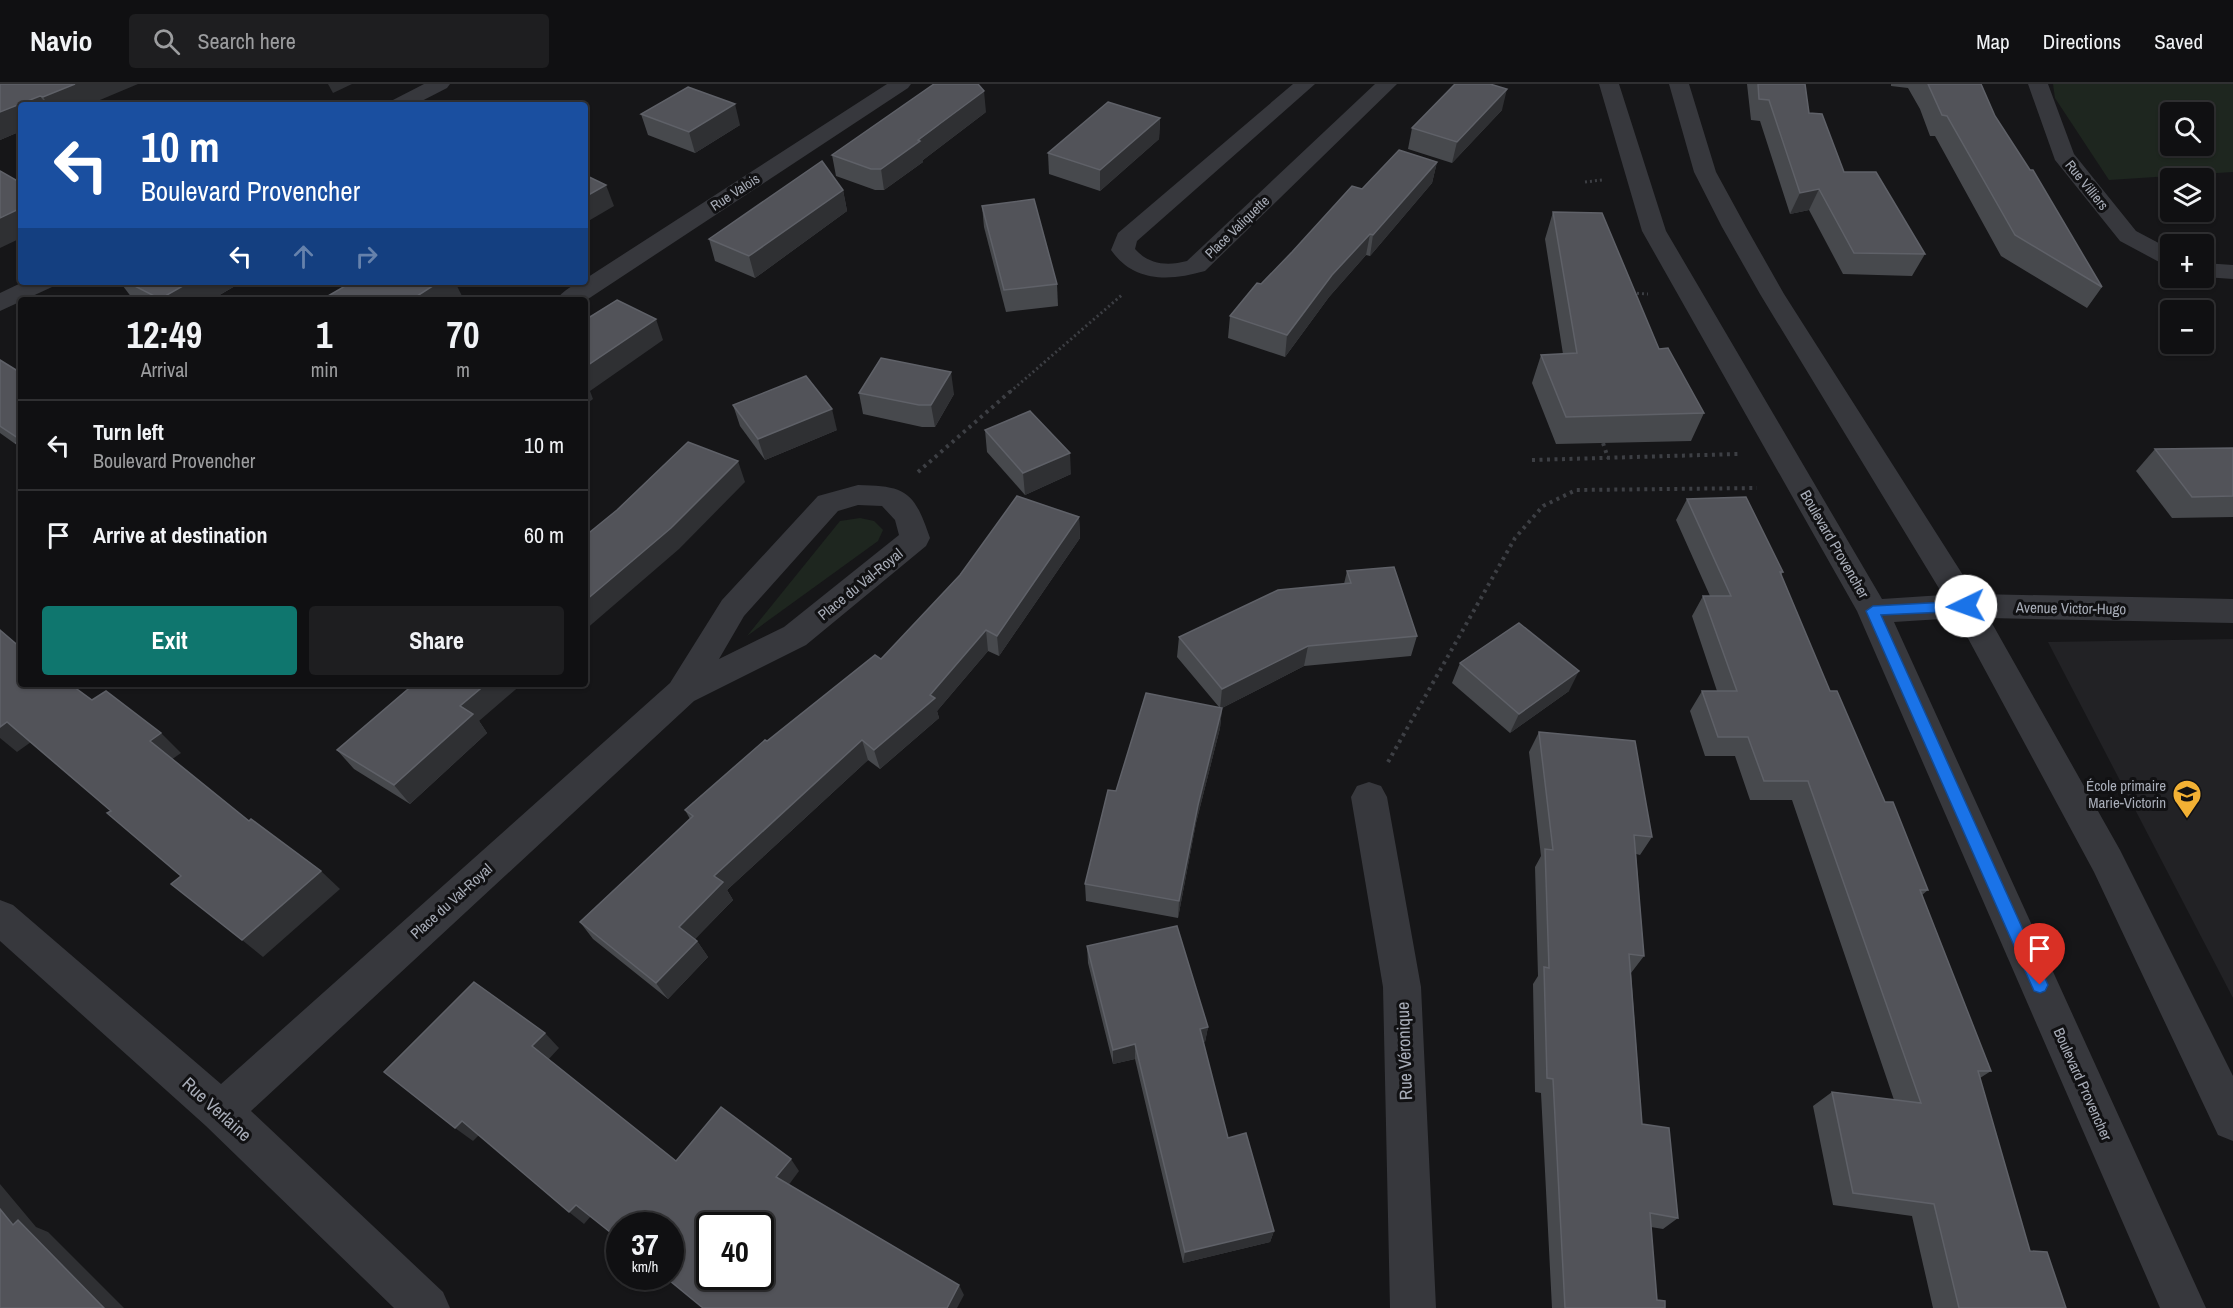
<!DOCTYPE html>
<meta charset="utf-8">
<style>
:root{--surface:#101012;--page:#1e1e20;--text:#f1f3f6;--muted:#9c9d9f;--line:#303032;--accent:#0f766e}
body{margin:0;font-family:"Archivo Narrow",sans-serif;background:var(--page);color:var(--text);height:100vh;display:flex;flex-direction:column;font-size:22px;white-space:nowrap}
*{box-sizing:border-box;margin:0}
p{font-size:20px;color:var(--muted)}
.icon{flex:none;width:33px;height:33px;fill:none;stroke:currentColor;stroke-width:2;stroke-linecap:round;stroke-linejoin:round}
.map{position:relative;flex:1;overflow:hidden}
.panel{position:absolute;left:18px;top:213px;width:570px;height:390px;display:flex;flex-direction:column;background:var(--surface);border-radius:6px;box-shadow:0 2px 4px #0004,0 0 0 2px var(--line)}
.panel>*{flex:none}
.hud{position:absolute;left:18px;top:18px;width:570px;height:183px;border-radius:6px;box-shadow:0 2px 4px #0004,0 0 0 2px var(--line);background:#1a4fa0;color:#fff;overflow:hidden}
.controls{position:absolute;left:2160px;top:18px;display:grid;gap:12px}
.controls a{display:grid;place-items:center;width:54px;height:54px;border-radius:6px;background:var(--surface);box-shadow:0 2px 4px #0004,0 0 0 2px var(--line);font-size:30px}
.speed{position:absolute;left:606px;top:1128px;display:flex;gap:12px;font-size:30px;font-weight:700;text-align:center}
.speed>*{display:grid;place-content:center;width:78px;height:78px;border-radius:50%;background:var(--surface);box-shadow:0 2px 4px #0004,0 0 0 2px var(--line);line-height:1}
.speed small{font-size:15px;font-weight:400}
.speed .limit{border:3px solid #111;border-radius:9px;background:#fff;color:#111}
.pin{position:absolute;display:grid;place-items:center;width:51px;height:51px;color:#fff;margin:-62px -26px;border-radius:50% 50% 50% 0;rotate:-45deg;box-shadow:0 0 6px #0007}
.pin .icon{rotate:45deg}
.me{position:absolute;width:66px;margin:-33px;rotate:267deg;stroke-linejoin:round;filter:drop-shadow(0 0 4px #0008)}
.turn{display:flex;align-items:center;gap:21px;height:126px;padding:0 24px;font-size:27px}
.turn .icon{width:78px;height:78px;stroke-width:2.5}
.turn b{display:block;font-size:42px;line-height:51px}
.lanes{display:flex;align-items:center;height:57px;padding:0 24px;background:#0003;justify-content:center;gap:30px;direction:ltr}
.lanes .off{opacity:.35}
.eta{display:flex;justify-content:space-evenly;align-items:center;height:102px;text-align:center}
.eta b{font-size:36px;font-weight:800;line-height:42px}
.action{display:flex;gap:12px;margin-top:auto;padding:12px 24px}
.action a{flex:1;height:69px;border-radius:6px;background:var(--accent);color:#fff;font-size:24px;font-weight:800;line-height:69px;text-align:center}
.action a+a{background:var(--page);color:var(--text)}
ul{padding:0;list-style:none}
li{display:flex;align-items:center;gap:18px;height:90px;padding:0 24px;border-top:2px solid var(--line)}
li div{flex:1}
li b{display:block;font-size:22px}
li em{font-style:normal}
header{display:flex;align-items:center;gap:36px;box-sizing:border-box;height:84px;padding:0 30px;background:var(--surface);border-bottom:2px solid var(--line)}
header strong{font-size:28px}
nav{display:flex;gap:33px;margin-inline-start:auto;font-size:21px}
.search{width:420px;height:54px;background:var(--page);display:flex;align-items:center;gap:15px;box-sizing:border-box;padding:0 21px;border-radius:6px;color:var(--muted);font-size:22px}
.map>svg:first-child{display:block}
.built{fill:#222225}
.green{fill:#1e261f;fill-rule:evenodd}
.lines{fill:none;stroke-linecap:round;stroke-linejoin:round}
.path-far1{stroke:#3d3f44;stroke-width:3;stroke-dasharray:2 3;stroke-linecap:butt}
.path{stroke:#3d3f44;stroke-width:4;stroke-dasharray:3 4.5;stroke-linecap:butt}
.minor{fill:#37383d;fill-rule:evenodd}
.wall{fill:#47494d}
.shaded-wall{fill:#2f3033}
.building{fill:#525359;stroke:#5f6168;stroke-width:1.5;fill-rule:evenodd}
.route{fill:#1a73e8;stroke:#114b97;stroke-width:1.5}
.labels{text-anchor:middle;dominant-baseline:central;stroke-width:6;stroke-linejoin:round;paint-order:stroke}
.far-street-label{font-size:14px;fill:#a8adb8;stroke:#111113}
.street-label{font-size:15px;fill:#a8adb8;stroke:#111113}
.poi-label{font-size:15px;fill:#a8adb8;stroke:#111113;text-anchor:end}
.near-street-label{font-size:18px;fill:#a8adb8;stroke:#111113}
</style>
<header>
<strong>Navio</strong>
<div class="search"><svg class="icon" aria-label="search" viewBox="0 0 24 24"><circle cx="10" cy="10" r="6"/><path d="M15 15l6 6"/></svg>Search here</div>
<nav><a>Map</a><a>Directions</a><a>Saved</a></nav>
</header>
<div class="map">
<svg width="2233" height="1224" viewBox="0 0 2233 1224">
<rect width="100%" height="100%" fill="#161618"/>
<path class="built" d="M2233 555V914L2048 558Z"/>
<g class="green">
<path d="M2053 0H2233V88L2109 96 2055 14ZM2170 28H2204V62H2170Z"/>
<path d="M860 434 874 437 883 446 878 457 747 552 840 437Z"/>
</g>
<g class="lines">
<g class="path-far1">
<path d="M1585 98 1602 96"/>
<path d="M1632 209 1648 210"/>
<path d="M1010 308 1123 210"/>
</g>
<g class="path">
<path d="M1603 359 1608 374"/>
<path d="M1532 376 1738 370"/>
<path d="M918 388 1012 306"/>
<path d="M1388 678 1515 454 1543 422 1576 406 1757 404"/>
</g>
<g class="minor">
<path d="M424 0H450L447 4 414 21H387L391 17Z"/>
<path d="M887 0H911L908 4 585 217 556 216C562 208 575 198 585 198V195Z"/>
<path d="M1293 0H1315L1137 157 1135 165C1149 181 1168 182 1187 177L1375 0H1397L1205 187C1170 197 1134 199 1111 166L1118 149Z"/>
<path d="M1599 0H1619L1666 147 1882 515 1943 511 1760 210 1722 143 1694 88 1669 0H1689L1716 88 1746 143 1784 210 1975 510 2233 515V539L1989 534 2120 766 2233 992V1057L2218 1051 2094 788 1957 534 1894 538 2206 1224H2160L1857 527 1642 147Z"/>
<path d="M2028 0H2048L2074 70 2136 147 2170 165V181L2161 179 2120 157 2055 76Z"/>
<path d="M2204 179 2233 181V195L2204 193Z"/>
<path d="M23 198H55L52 203 0 227V209Z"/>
<path d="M858 401C906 402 914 407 930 454L926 462 806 561 694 617 251 1027 443 1208 450 1224H394L206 1042 0 857V816L13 821 221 1000 670 599 722 516 818 412ZM858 421 882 422 895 436 899 451 784 543 719 575 744 532 838 427Z"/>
<path d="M1369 698 1381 702 1387 713 1421 903 1436 1224H1390L1383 903 1351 713 1357 702Z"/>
</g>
</g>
<g class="wall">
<path d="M0 0 88 21H21V47L0 56Z"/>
<path d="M1747 0H1805L1809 29 1844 88 1925 170 1912 192 1843 190 1809 126 1790 130 1760 37 1751 36Z"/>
<path d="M1891 0H1981L1995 32 2102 203 2087 224 2001 172 1935 52H1930L1920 25 1908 4 1891 2Z"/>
<path d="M1502 26 1452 79 1408 65 1412 44Z"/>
<path d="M986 28 923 76V78L884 106H875L836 92 832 71Z"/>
<path d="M641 30 740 41 695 69 648 51Z"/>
<path d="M1160 34 1159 55 1100 107 1049 90 1048 69Z"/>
<path d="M1437 78 1432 99 1370 172 1366 171 1329 213 1285 273 1228 254 1230 232 1261 200 1362 105Z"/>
<path d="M843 106 847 127 755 194 715 177 709 155Z"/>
<path d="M982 122 1057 200 1058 222 1006 228 984 143Z"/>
<path d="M1553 128 1659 265 1704 329 1691 357 1556 360 1532 299 1541 271 1563 270 1545 155Z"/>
<path d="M120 198H233L235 202 211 216H136L132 214Z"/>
<path d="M0 276 21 289V364L0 349Z"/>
<path d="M859 309 954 310 935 343H922L863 330Z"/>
<path d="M733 321 837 346 765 376 740 342Z"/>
<path d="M985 346 1071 390 1025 411 987 368Z"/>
<path d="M2233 364V433L2172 434 2136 387 2155 365Z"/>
<path d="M1687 415 1783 488 1781 491 1830 607 1928 806 1922 811 1991 987 1980 994 2030 1167 2066 1224H1933L1912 1132 1833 1121 1813 1022 1832 1008 1894 1016 1792 716H1750L1735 672H1705L1690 627 1702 607H1717L1692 532 1703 512H1710L1676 436Z"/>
<path d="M1079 433 1080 454 999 572 988 567 937 627 939 634 880 685 868 676 727 806 733 816 695 855 697 857 708 873 668 915 593 855 580 838 690 735 685 726 767 657Z"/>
<path d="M1347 487 1417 552 1411 572 1304 582 1222 624 1220 644 1196 739 1178 834 1086 817 1085 800 1116 707 1219 623 1177 573 1179 553 1344 500Z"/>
<path d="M1460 579 1569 607 1510 649 1452 599Z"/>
<path d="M479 637 487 649 410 720 354 685 337 666Z"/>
<path d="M1539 648 1652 753 1640 771 1636 770 1644 872 1631 889 1642 1040 1678 1134 1663 1145 1651 1143 1657 1216 1665 1224H1552L1541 1009 1535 1008 1533 900 1538 892 1535 783 1541 772 1529 668Z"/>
<path d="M1087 862 1208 943 1205 958H1203L1228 1054 1274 1147 1270 1158 1183 1179 1135 975 1113 980 1088 879Z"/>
</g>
<g class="shaded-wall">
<path d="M75 0H138L88 21H48L43 13Z"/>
<path d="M328 0H352L333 9Z"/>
<path d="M1507 5 1502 26 1452 79 1457 58Z"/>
<path d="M984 7 986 28 923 76V78L884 106 881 85Z"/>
<path d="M40 12 47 21H21V47L0 56V28Z"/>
<path d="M735 20 740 41 695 69 689 48Z"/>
<path d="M1160 34 1159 55 1100 107V86Z"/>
<path d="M1437 78 1432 99 1370 172 1373 151Z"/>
<path d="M606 101 614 122 585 139V113Z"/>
<path d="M1819 105 1809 126 1790 130 1800 109Z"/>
<path d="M843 106 847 127 755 194 749 172Z"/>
<path d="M21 124V154L0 164V134Z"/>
<path d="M1370 150 1366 171 1329 213 1285 273 1287 251 1332 191Z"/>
<path d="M190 198H233L235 202 211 216H161L160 215Z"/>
<path d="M439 198H455L462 212 455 216H411Z"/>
<path d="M656 235 663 256 590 307 593 315 585 321V283Z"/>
<path d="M951 288 954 310 935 343 931 321Z"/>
<path d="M832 325 837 346 765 376 758 355Z"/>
<path d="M1070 369 1071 390 1025 411 1023 389Z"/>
<path d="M738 377 745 398 679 465 585 546V517Z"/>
<path d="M1079 433 1080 454 999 572 997 552Z"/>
<path d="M986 546 988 567 937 627 939 634 880 685 874 666 930 611Z"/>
<path d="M1308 562 1304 582 1220 625 1222 605Z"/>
<path d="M1579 587 1569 607 1510 649 1519 630Z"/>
<path d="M486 600H522L479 637 487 649 410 720 394 701 460 622Z"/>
<path d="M1222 624 1220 644 1196 739 1178 834 1179 817 1198 721Z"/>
<path d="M7 638 31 658 17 668 0 654V643Z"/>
<path d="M161 649 181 669 171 676 150 657Z"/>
<path d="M862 656 868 676 727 806 733 816 690 860 679 843 714 792Z"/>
<path d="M321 787 340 805 263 873 242 856Z"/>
<path d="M697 857 708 873 668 915 656 899Z"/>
<path d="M1208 943 1205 958 1198 960 1200 945Z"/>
<path d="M545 949 559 964 547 977 532 962Z"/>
<path d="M1135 960V975L1113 980V966Z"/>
<path d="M462 1037 479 1051 473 1057 455 1044Z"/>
<path d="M791 1075 799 1087 785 1106 776 1093Z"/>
<path d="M0 1100 36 1143 48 1148 124 1224H104L13 1141 0 1125Z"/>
<path d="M576 1121 591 1132 584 1140 569 1128Z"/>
<path d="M1274 1147 1270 1158 1183 1179 1185 1168Z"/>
<path d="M959 1201 964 1211 957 1224H947Z"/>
</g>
<g class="building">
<path d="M0 0H75L43 13 40 12 0 28Z"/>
<path d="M934 0H978L984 7 918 56 920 57 881 85H871L832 71Z"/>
<path d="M1455 0H1490L1507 5 1457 58 1412 44Z"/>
<path d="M1758 0H1805L1809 29 1822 30 1844 88H1876L1925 170 1854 169 1819 105 1800 109 1769 16 1759 15Z"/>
<path d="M1928 0H1981L1995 32 2030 86H2033L2102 203 2015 151 1947 32 1942 31Z"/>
<path d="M688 3 735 20 689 48 641 30Z"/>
<path d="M1108 18 1160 34 1100 86 1048 69Z"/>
<path d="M1399 66 1437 78 1373 151 1370 150 1332 191 1287 251 1230 232 1257 199 1261 200 1292 168 1352 102 1362 105Z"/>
<path d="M822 77 843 106 749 172 709 155Z"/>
<path d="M0 87 21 99V124L0 134Z"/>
<path d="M585 91 606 101 585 113Z"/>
<path d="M1034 115 1057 200 1004 206 982 122Z"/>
<path d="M1553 128 1602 129 1659 265 1668 264 1704 329 1566 333 1541 271 1577 269Z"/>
<path d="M127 198H190L160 215Z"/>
<path d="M352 198H439L411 216H321Z"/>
<path d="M617 216 656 235 585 283V236Z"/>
<path d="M881 274 951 288 931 321H919L859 309Z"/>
<path d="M0 276 21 289V356L0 342Z"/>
<path d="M806 292 832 325 758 355 733 321Z"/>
<path d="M1030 327 1070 369 1023 389 985 346Z"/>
<path d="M21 357V363L16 359Z"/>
<path d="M688 358 738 377 671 444 585 517V452L617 426Z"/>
<path d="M2233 364V412L2192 413 2155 365Z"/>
<path d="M1017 412 1079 433 997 552 986 546 930 611 935 614 874 666 862 656 714 792 723 798 679 843 697 857 656 899 580 838 693 732 685 726 765 656 767 657 875 571 881 575 960 491Z"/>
<path d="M1746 413 1783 488H1780L1830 607H1837L1885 718H1893L1928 806H1920L1991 987H1978L2030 1167 2047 1168 2066 1224H1959L1934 1120 1853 1109 1832 1008 1921 1019 1808 697H1764L1748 653H1718L1702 607H1737L1703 512H1731L1687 415Z"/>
<path d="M1394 483 1417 552 1308 562 1222 605 1179 553 1278 506 1351 499 1347 487Z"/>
<path d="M1519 539 1579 587 1519 630 1460 579Z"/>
<path d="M0 546 21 564V600H70L92 616 106 607 161 649 150 657 249 737 251 735 321 787 242 856 171 800 181 792 107 729 111 727 7 638 0 643Z"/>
<path d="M414 600H486L460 622 473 630 394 701 337 666Z"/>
<path d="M1146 609 1222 624 1198 721 1179 817 1085 800 1108 706 1116 707Z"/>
<path d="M1539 648 1635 657 1652 753 1634 751 1644 872 1629 870 1642 1040 1669 1044 1678 1134 1650 1129 1657 1216 1665 1217V1224H1565L1553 995 1547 994 1544 883 1549 884 1545 765 1553 766Z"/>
<path d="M1177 842 1208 943 1200 945 1228 1054 1246 1049 1274 1147 1185 1168 1135 960 1113 966 1087 862Z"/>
<path d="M474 898 545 949 532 962 676 1077 721 1023 791 1075 776 1093 959 1201 947 1224H703L664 1192H670V1142H620V1156L576 1121 569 1128 462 1037 455 1044 384 988ZM710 1142H760V1192H710Z"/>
<path d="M0 1125 13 1141 18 1136 104 1224H0Z"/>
</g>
<path class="route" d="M1966 517 1972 522 1966 527 1881 531 2048 901 2045 907 2040 909 2034 907 1866 527 1873 522Z"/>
<defs>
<g id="school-pin" transform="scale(1.5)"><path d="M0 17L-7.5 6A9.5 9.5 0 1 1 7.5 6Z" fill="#f2b134" stroke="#111113"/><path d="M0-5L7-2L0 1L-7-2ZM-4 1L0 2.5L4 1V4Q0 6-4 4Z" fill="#111"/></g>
</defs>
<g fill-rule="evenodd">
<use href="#school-pin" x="2187" y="710"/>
</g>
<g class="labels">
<g class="far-street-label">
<text transform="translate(2087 101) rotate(51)">Rue Villiers</text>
<text transform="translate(735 108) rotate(-33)">Rue Valois</text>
<text transform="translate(1237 143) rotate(-44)">Place Valiquette</text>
</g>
<g class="street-label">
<text transform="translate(1835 460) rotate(60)">Boulevard Provencher</text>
<text transform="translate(860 500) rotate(-39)">Place du Val-Royal</text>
<text transform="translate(2071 524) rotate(1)">Avenue Victor-Hugo</text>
<text transform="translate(451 817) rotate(-42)">Place du Val-Royal</text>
<text transform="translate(2083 1000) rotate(66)">Boulevard Provencher</text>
</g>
<g class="poi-label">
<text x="2166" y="701">École primaire<tspan x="2166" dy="17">Marie-Victorin</tspan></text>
</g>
<g class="near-street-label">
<text transform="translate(1404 967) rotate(-92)">Rue Véronique</text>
<text transform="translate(217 1025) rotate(42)">Rue Verlaine</text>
</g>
</g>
</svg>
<div class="controls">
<a><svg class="icon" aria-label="search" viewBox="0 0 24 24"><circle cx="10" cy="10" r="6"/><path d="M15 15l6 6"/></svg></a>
<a><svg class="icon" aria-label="layers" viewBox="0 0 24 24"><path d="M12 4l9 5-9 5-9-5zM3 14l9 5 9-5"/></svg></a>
<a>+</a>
<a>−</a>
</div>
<div class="speed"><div>37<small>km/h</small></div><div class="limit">40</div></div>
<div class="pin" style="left:2040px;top:901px;background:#d93025"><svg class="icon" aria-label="arrive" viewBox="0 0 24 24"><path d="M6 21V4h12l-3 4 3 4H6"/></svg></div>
<svg class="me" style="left:1966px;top:522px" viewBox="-20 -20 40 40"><circle r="19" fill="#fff"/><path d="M0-13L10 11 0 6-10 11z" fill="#1a73e8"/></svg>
<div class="hud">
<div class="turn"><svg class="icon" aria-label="left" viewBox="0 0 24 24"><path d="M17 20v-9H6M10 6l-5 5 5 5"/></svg><div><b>10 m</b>Boulevard Provencher</div></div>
<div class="lanes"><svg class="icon" aria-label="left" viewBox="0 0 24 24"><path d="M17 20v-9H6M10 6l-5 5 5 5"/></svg><svg class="icon off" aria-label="ahead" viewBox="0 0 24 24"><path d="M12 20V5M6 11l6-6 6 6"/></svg><svg class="icon off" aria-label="right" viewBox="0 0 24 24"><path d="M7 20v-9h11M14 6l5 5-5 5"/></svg></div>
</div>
<section class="panel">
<div class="eta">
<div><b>12:49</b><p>Arrival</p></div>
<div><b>1</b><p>min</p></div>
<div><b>70</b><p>m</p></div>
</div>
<ul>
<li><svg class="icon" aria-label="left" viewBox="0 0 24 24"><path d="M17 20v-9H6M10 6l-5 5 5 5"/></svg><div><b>Turn left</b><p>Boulevard Provencher</p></div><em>10 m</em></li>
<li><svg class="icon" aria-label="arrive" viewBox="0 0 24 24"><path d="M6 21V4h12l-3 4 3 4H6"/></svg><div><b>Arrive at destination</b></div><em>60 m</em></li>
</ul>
<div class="action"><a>Exit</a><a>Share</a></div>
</section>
</div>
